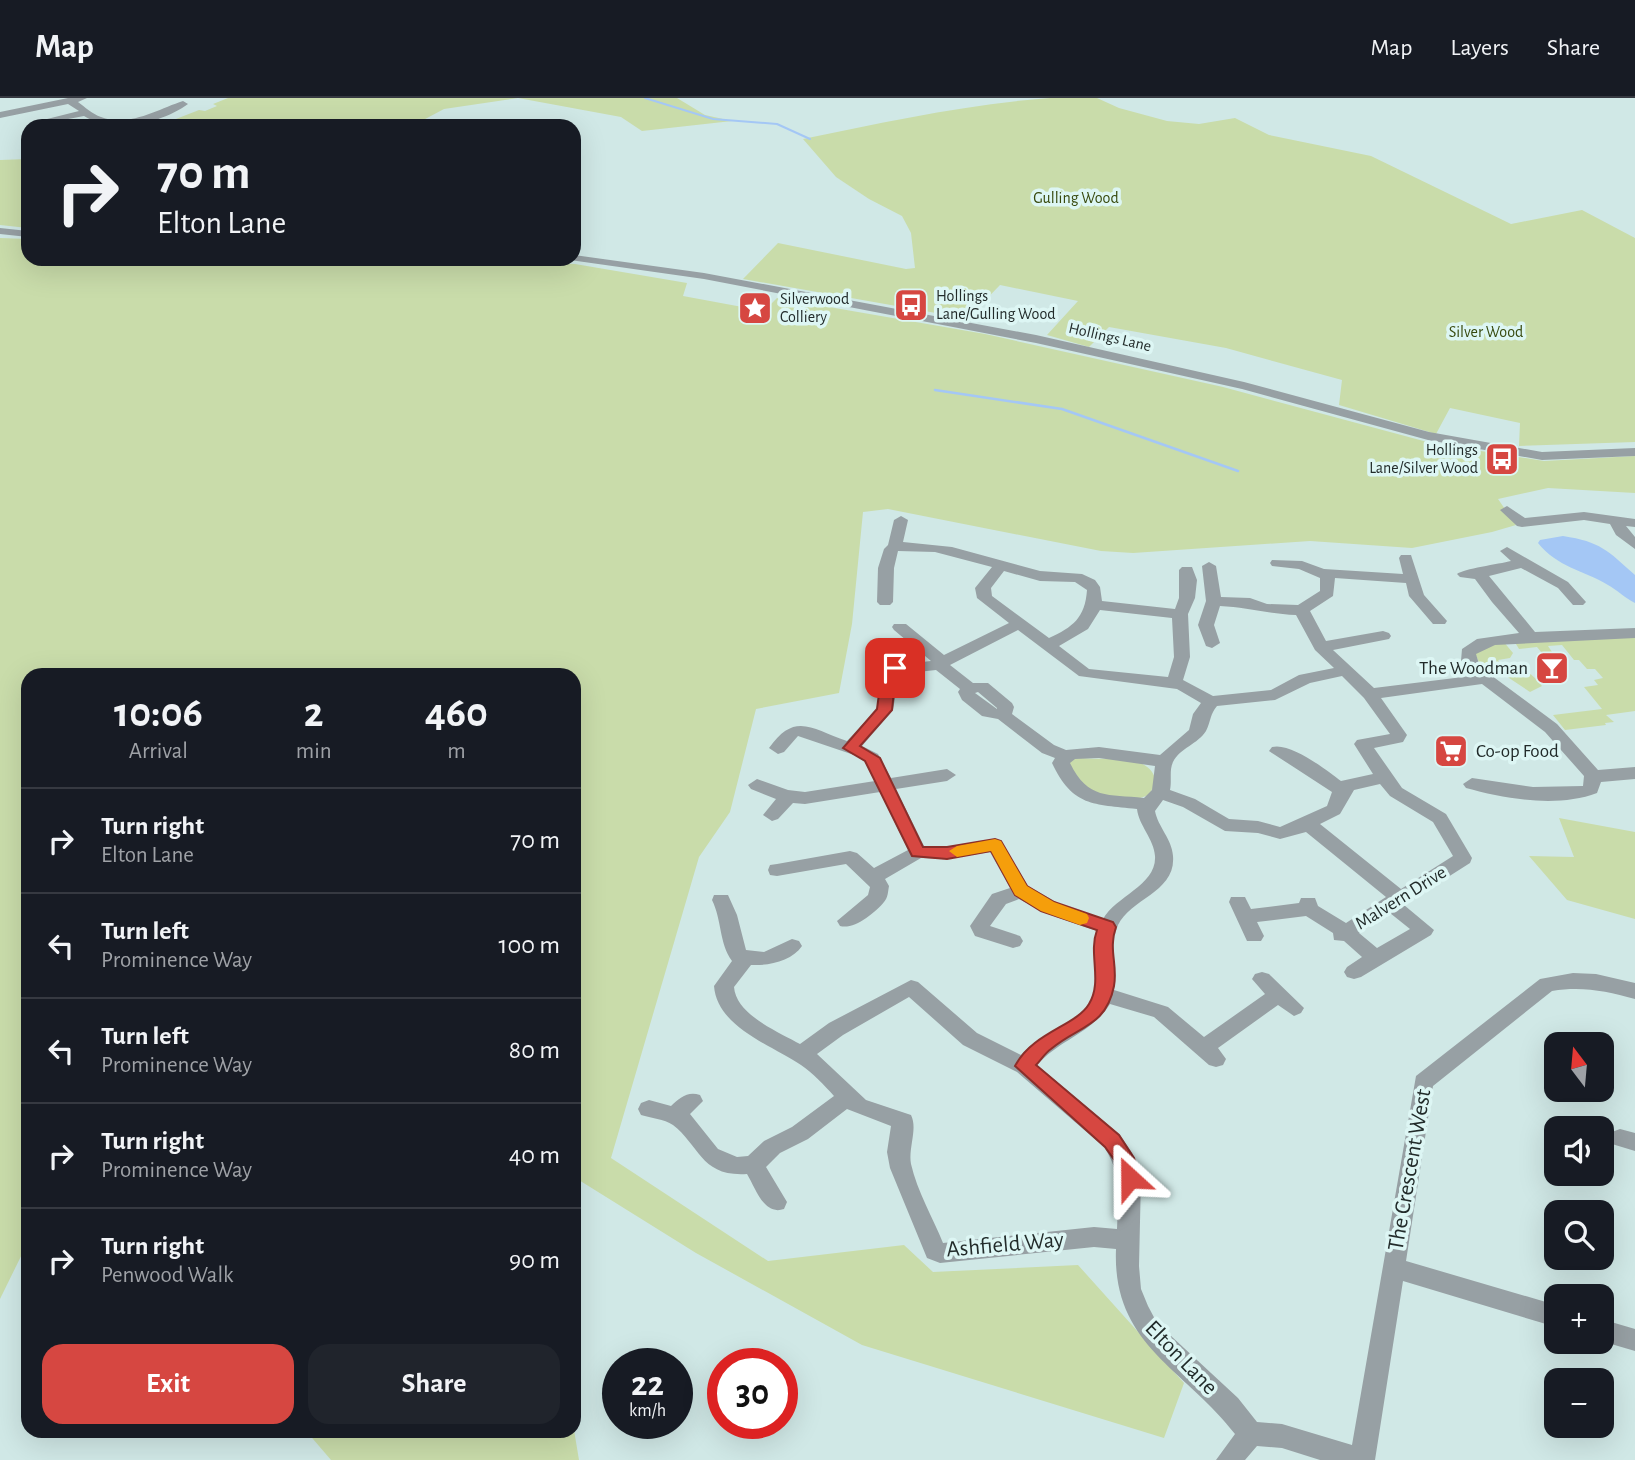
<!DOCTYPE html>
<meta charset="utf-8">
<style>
:root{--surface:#171b24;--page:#20242c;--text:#f1f3f6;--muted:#9ea1a6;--line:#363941;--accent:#d64741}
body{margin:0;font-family:"Alegreya Sans",sans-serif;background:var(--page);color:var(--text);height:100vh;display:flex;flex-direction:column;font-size:26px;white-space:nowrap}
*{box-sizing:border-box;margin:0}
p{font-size:23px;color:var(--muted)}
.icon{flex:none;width:38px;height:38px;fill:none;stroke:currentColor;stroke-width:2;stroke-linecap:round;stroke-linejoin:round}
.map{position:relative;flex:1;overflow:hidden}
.panel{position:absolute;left:21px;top:570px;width:560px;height:770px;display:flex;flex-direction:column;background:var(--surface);border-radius:21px;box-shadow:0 7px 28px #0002}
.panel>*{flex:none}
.guide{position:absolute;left:21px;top:21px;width:560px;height:147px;border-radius:21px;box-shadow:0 7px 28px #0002;background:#171b24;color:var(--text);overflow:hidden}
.needle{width:46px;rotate:344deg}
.fabs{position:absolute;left:1544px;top:934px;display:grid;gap:14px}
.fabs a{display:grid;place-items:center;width:70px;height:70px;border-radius:14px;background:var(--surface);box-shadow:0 7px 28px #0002;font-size:35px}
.speed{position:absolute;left:602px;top:1250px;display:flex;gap:14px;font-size:35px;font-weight:700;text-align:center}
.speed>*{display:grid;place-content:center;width:91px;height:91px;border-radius:50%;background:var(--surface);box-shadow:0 7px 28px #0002;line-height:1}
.speed small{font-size:18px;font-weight:400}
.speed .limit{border:10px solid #d22;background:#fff;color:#111}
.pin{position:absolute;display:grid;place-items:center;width:60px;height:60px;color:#fff;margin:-30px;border-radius:14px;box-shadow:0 4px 10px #0006}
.me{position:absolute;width:77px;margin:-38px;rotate:336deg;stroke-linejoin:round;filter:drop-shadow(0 0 5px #0008)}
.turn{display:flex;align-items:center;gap:24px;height:147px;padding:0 21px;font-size:32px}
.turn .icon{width:91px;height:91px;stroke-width:2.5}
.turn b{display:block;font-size:49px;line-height:60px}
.eta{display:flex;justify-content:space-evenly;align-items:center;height:119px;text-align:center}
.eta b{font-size:42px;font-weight:700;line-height:49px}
.primary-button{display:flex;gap:14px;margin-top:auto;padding:14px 21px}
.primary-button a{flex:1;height:80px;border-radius:21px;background:var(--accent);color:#fff;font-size:28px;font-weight:700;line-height:80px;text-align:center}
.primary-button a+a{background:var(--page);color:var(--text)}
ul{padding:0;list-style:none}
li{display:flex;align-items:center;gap:21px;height:105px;padding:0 21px;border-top:2px solid var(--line)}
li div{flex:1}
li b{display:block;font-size:26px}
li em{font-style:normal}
header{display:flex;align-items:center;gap:42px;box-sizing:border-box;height:98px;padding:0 35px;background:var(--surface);border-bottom:2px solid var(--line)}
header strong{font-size:33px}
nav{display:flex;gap:38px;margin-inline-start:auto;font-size:24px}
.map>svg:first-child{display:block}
.green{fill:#c9dcaa}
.water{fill:#a4c7f5}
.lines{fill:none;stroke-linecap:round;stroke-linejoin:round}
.stream-far1{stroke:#a4c7f5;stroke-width:2}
.stream{stroke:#a4c7f5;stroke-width:2.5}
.minor{fill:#97a0a4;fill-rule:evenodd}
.route{fill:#d64741;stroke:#8b2e2a;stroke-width:2}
.slow{fill:#f59e0b}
.labels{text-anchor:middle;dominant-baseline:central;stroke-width:7;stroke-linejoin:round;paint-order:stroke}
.far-park-label{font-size:16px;fill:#37490d;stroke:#ddf6f4}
.far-poi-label{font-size:16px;fill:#222b2a;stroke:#ddf6f4;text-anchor:start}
.far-street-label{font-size:16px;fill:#222b2a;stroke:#ddf6f4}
.poi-label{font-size:19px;fill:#222b2a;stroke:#ddf6f4;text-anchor:end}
.street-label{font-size:19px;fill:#222b2a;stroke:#ddf6f4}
.near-street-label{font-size:23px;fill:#222b2a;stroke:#ddf6f4}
</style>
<header>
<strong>Map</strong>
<nav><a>Map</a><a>Layers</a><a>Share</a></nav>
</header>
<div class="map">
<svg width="1635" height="1362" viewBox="0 0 1635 1362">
<rect width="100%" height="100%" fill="#d0e8e6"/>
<g class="green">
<path d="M228 0H677L705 17 732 23 642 33 621 19 518 0 444 11 412 28H158L199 12 205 13 217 8 213 6Z"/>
<path d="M1050 0H1097L1119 10 1167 23 1199 26 1235 20 1269 37 1371 58 1511 126 1582 112 1635 140V344L1519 348 1520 325 1450 310 1436 336 1339 307 1342 282 1226 250 1109 229 1089 249 1047 237 1078 203 1000 187 971 217 943 211 936 215 743 181 778 145 906 171 915 170 911 135 902 118 869 101 836 79 803 41C885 24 967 6 1050 0Z"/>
<path d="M28 61V130L0 127V62Z"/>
<path d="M0 140 28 141V161H434L575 166 687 185 683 198 764 213 777 200 985 236 1223 289 1431 345 1544 363 1635 358V395L1548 390 1498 401 1516 427 1492 434 1412 450 1310 443 1133 455 1101 453 888 411 863 414 852 526 839 595 756 611 730 714 699 759 611 1060 768 1163 904 1147 933 1174 1078 1167 1184 1285 1164 1340 862 1247 696 1155 574 1079V578H28V1144L0 1201Z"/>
<path d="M1635 535V613L1606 617 1614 624 1605 625 1606 627 1565 632 1553 617 1602 611 1584 589 1598 587 1594 582 1603 580 1595 571H1587L1579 562H1574L1562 547 1548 548 1552 554 1542 555 1537 549 1519 551 1513 541Z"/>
<path d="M1503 543 1513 555 1510 560 1498 562 1503 569C1522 568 1531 574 1542 588L1530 594 1500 574 1490 577 1481 569 1475 555Z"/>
<path d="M1081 660C1105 663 1152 653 1156 685L1149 697 1140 700 1092 698 1068 666 1073 661Z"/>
<path d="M1559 720 1635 734V821L1567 802 1529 758 1574 759Z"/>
<path d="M574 1332 579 1362H331L307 1334Z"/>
</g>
<path class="water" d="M1563 438C1601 444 1607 452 1635 477V505C1625 500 1617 492 1608 487 1583 472 1557 469 1538 445L1540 442Z"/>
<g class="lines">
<path class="stream-far1" d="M645 0 713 21 777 26 810 41"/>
<path class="stream" d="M935 292 1062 311 1238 373"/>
<g class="minor">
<path d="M68 0H87L78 4C85 9 92 16 101 19 128 30 158 11 183 3L188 6C162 25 113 37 84 18L47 25V21L79 13 68 6 0 20V14Z"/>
<path d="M0 130 28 133V139L0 136Z"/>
<path d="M574 157 704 175 1036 237 1244 284 1429 334 1542 354 1635 350V358L1542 362 1428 342 1242 291 1036 245 704 181 570 162 574 161Z"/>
<path d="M1507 408 1525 420 1584 414 1635 421V429L1626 428 1635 439V451L1616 437 1610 426 1584 422 1522 429 1517 428 1500 412Z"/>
<path d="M901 418 908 422 903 444 952 449 1040 473 1082 476 1095 482 1100 489 1102 503 1175 511 1179 500V472L1182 469H1192L1197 482 1195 500 1188 516 1190 559 1183 582 1213 598 1271 592 1299 577 1334 570 1315 552 1296 517C1269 516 1246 509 1220 508L1214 527 1220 545 1212 550 1206 548 1198 527 1206 503 1202 468 1209 464 1216 468 1221 499 1250 500 1267 506 1298 507 1320 493V480L1299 471 1272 468 1270 465 1272 462 1302 463 1324 471 1403 476 1399 460 1401 457H1411L1424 497 1447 523 1445 526H1433L1409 498 1406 485 1335 480 1333 498 1310 513 1326 543 1383 533 1389 535 1391 538 1389 541 1333 552 1374 590 1471 578 1461 563 1462 551 1477 541 1519 535 1492 504 1475 481 1460 479 1457 476C1463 471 1499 466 1511 463L1500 453 1507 449 1568 484 1586 504 1583 507H1573L1558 490 1521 470 1489 478 1535 534 1635 530V540L1495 547 1476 556 1479 566 1484 572 1557 626 1598 672 1635 669V681L1601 684 1597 695C1557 710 1506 701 1466 690L1463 686 1472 680 1533 689 1583 688 1584 678 1545 634 1482 586 1381 600 1407 637 1403 644 1374 650 1402 690 1446 716 1472 760 1470 765 1404 807 1434 832 1431 837 1361 879 1354 881 1347 879 1344 874 1347 869 1362 859 1344 843 1334 842 1333 835 1306 818 1257 824 1264 838 1261 843H1247L1229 804 1231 799H1245L1251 811 1299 805 1301 800H1315L1318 808 1346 825 1386 799 1306 734 1280 741 1258 735 1225 733 1183 709 1163 702 1155 713C1158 729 1172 741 1173 758 1176 794 1131 800 1118 827 1109 848 1116 871 1114 892L1168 909 1204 939 1265 896 1252 881 1255 876 1262 874 1269 876 1304 910 1301 915 1294 918 1278 907 1218 950 1226 961 1223 967 1216 969 1209 967 1154 919 1110 906C1092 935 1059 942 1037 967L1120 1037 1132 1055 1141 1080 1139 1168 1141 1191 1148 1208 1157 1225 1238 1300 1257 1324 1282 1326 1352 1347 1416 978 1540 881 1573 875 1596 876 1635 885V901C1606 893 1582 888 1552 893L1433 988 1406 1163 1556 1207V1229L1403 1183 1375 1362H1320L1282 1350 1257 1348 1245 1362H1216L1235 1336C1184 1270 1112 1247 1116 1151L1094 1149 940 1165 927 1160 890 1070 887 1054 891 1028 847 1011 808 1041 780 1055 766 1069 787 1104 784 1111C764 1118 756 1091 747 1076 701 1079 700 1048 673 1027 664 1021 651 1020 641 1017L638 1011 641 1005 649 1002 671 1008C680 1000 687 993 700 997L703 1003 690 1016 718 1051 737 1059 748 1058 764 1043 792 1029 834 998C824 987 813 975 801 967 771 947 717 929 714 888L732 863C719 845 722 822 712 802L714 797H728L737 817 746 852 764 854 792 841 799 843 802 848C792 863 768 868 751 867L734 889C736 917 779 934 800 946L829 925 911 882 918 884 977 935 1021 957C1040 934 1088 924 1094 893 1098 873 1091 853 1097 833L1045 815 1019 801 1006 806 990 828 1020 838 1023 843 1020 848 1013 850 975 838 970 828 992 796 1010 790 990 754 947 761 921 760 885 781 889 788C888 793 888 800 884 804 875 815 854 832 840 828L837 823 868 797 870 789 846 766 777 778 770 777 768 772 770 767 777 766 850 753 857 755 874 770 908 752 880 694 805 706 793 705 778 721 772 723 763 717 776 701 751 691 748 687 757 681 788 692 805 694 875 683 865 664 857 658 798 638 784 654 778 656 769 650C795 613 812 631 847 643L877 611 886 568 931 563 894 532 892 529 894 526H906L944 557 1009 525 977 500 975 490 992 469 935 454 898 453 894 470 893 504 890 507H880L877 504 878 470 884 451 888 447 894 422ZM1004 473 1040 483 1075 484 1087 492C1085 520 1073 529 1049 540L992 498 991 490ZM1100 512 1172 520 1174 559 1168 579 1089 571 1059 548 1088 531ZM1018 532 1079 578 1177 591 1201 605 1193 616 1189 632 1160 657 1099 649 1066 652 1054 647 1012 616 1014 609 1012 605 988 585H973L950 567ZM936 572 960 591 958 594 962 602 982 618 998 621 1042 655 1055 660 1052 665C1073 709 1093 706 1137 711 1139 728 1154 741 1155 758 1157 787 1116 798 1103 821L1058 805 1028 788 1001 743 995 741 947 749 924 748 896 691 947 683 956 677 947 671 891 680 878 656 862 648 893 612 899 576ZM1342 578 1364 600 1390 636 1357 642 1354 646 1373 676 1341 683C1326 672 1291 644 1272 649L1269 653 1332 694 1327 708 1280 729 1258 723 1229 721 1195 701 1170 692C1172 683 1169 672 1173 664 1180 650 1198 646 1206 633 1211 623 1210 616 1217 608L1275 602 1310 585ZM978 594 997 610V611L975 595ZM1099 660 1155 668 1152 692 1144 700C1108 696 1088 702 1070 665L1075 661ZM1380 686 1390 698 1433 724 1453 758 1401 791 1320 726 1340 716 1354 692ZM1390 815 1410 831 1377 850 1359 835ZM909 899 963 947 1017 974 1104 1049C1123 1078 1118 1099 1117 1131L1094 1129 943 1145C933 1120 917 1093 911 1066 908 1050 918 1031 911 1017L866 1002 817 956 843 937Z"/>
<path d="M1620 1031 1635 1035V1053L1612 1046 1609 1040 1612 1034Z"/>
<path d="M1601 1221 1635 1231V1253L1601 1243Z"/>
</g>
</g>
<path class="route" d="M895 565 903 570 896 575 892 612 860 648 880 660 923 749H947L995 741 1001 743 1027 788 1054 804 1113 824 1116 829C1108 851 1118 867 1114 888 1106 929 1078 928 1051 951 1045 955 1041 962 1036 967L1119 1037 1134 1060 1140 1080 1137 1086 1130 1089 1123 1086 1115 1063 1105 1049 1015 968C1033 934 1076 928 1089 906 1103 883 1088 856 1097 832L1041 813 1015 797 991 753 947 761 912 758 865 663 843 650 877 611 882 573Z"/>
<path class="slow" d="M995 741 1001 743 1027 788 1054 804 1087 816 1089 820 1087 825 1080 827 1041 813 1015 797 991 753 957 759 949 753 957 748Z"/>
<defs>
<g id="bus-square" transform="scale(1.75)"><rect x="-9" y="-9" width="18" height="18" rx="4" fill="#d64741" stroke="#ddf6f4"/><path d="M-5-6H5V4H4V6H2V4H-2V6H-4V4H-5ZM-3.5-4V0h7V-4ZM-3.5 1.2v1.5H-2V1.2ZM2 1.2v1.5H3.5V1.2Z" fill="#fff"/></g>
<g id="sight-square" transform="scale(1.75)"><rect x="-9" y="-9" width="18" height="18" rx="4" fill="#d64741" stroke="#ddf6f4"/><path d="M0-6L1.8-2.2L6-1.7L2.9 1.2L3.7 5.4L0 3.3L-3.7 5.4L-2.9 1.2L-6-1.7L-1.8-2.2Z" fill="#fff"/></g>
<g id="bar-square" transform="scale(1.75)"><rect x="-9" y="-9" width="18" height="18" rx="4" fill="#d64741" stroke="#ddf6f4"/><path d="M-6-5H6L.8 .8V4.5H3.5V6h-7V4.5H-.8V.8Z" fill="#fff"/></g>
<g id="supermarket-square" transform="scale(1.75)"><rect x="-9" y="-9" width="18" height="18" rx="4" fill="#d64741" stroke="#ddf6f4"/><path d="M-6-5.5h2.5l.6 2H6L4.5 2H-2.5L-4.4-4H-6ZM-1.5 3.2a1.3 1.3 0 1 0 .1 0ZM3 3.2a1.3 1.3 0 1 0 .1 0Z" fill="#fff"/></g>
</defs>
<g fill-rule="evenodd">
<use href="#bus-square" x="911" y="207"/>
<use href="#sight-square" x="755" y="210"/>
<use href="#bus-square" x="1502" y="361"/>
<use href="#bar-square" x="1552" y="570"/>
<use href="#supermarket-square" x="1451" y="653"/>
</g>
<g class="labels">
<g class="far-park-label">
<text x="1076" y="100">Gulling Wood</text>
<text x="1486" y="234">Silver Wood</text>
</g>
<g class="far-poi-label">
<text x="936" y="198">Hollings<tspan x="936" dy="18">Lane/Gulling Wood</tspan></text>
<text x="780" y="201">Silverwood<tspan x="780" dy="18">Colliery</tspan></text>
<text x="1478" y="352" text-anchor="end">Hollings<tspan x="1478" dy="18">Lane/Silver Wood</tspan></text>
</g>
<g class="far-street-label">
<text transform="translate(1110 239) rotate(13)">Hollings Lane</text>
</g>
<g class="poi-label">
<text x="1528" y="570">The Woodman</text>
<text x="1476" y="653" text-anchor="start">Co-op Food</text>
</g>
<g class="street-label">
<text transform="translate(1401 800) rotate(-32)">Malvern Drive</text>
</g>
<g class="near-street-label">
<text transform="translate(1410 1072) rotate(-80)">The Crescent West</text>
<text transform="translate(1005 1147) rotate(-5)">Ashfield Way</text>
<text transform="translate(1181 1260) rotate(46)">Elton Lane</text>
</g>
</g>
</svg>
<div class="fabs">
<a><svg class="needle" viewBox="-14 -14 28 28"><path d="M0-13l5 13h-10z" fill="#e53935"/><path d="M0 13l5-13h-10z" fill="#9ea1a6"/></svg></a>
<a><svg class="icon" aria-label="sound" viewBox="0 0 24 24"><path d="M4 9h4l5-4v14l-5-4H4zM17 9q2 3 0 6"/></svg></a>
<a><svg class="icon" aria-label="search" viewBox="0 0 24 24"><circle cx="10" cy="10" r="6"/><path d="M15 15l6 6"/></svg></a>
<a>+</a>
<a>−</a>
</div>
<div class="speed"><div>22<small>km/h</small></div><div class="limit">30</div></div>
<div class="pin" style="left:895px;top:570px;background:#d93025"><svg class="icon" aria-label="arrive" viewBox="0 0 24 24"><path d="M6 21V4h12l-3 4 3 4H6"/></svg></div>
<svg class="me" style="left:1130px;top:1080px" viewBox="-20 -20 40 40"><path d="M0-17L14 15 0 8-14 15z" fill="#d64741" stroke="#fff" stroke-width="4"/></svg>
<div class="guide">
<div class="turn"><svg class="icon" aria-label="right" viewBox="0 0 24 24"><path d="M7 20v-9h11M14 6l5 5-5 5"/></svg><div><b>70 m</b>Elton Lane</div></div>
</div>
<section class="panel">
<div class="eta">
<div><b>10:06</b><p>Arrival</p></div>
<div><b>2</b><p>min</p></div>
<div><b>460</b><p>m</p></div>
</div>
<ul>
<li><svg class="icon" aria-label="right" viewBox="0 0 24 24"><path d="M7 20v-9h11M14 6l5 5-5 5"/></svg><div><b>Turn right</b><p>Elton Lane</p></div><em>70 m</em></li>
<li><svg class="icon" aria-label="left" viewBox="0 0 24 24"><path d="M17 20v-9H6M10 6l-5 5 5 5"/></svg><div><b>Turn left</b><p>Prominence Way</p></div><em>100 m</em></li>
<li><svg class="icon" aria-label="left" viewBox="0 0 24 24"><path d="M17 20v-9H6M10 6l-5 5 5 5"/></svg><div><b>Turn left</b><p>Prominence Way</p></div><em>80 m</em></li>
<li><svg class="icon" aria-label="right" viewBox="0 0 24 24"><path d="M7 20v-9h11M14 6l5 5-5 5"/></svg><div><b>Turn right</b><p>Prominence Way</p></div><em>40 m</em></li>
<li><svg class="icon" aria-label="right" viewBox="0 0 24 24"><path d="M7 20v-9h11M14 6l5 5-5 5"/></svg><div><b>Turn right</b><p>Penwood Walk</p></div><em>90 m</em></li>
</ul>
<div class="primary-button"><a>Exit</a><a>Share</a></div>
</section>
</div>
